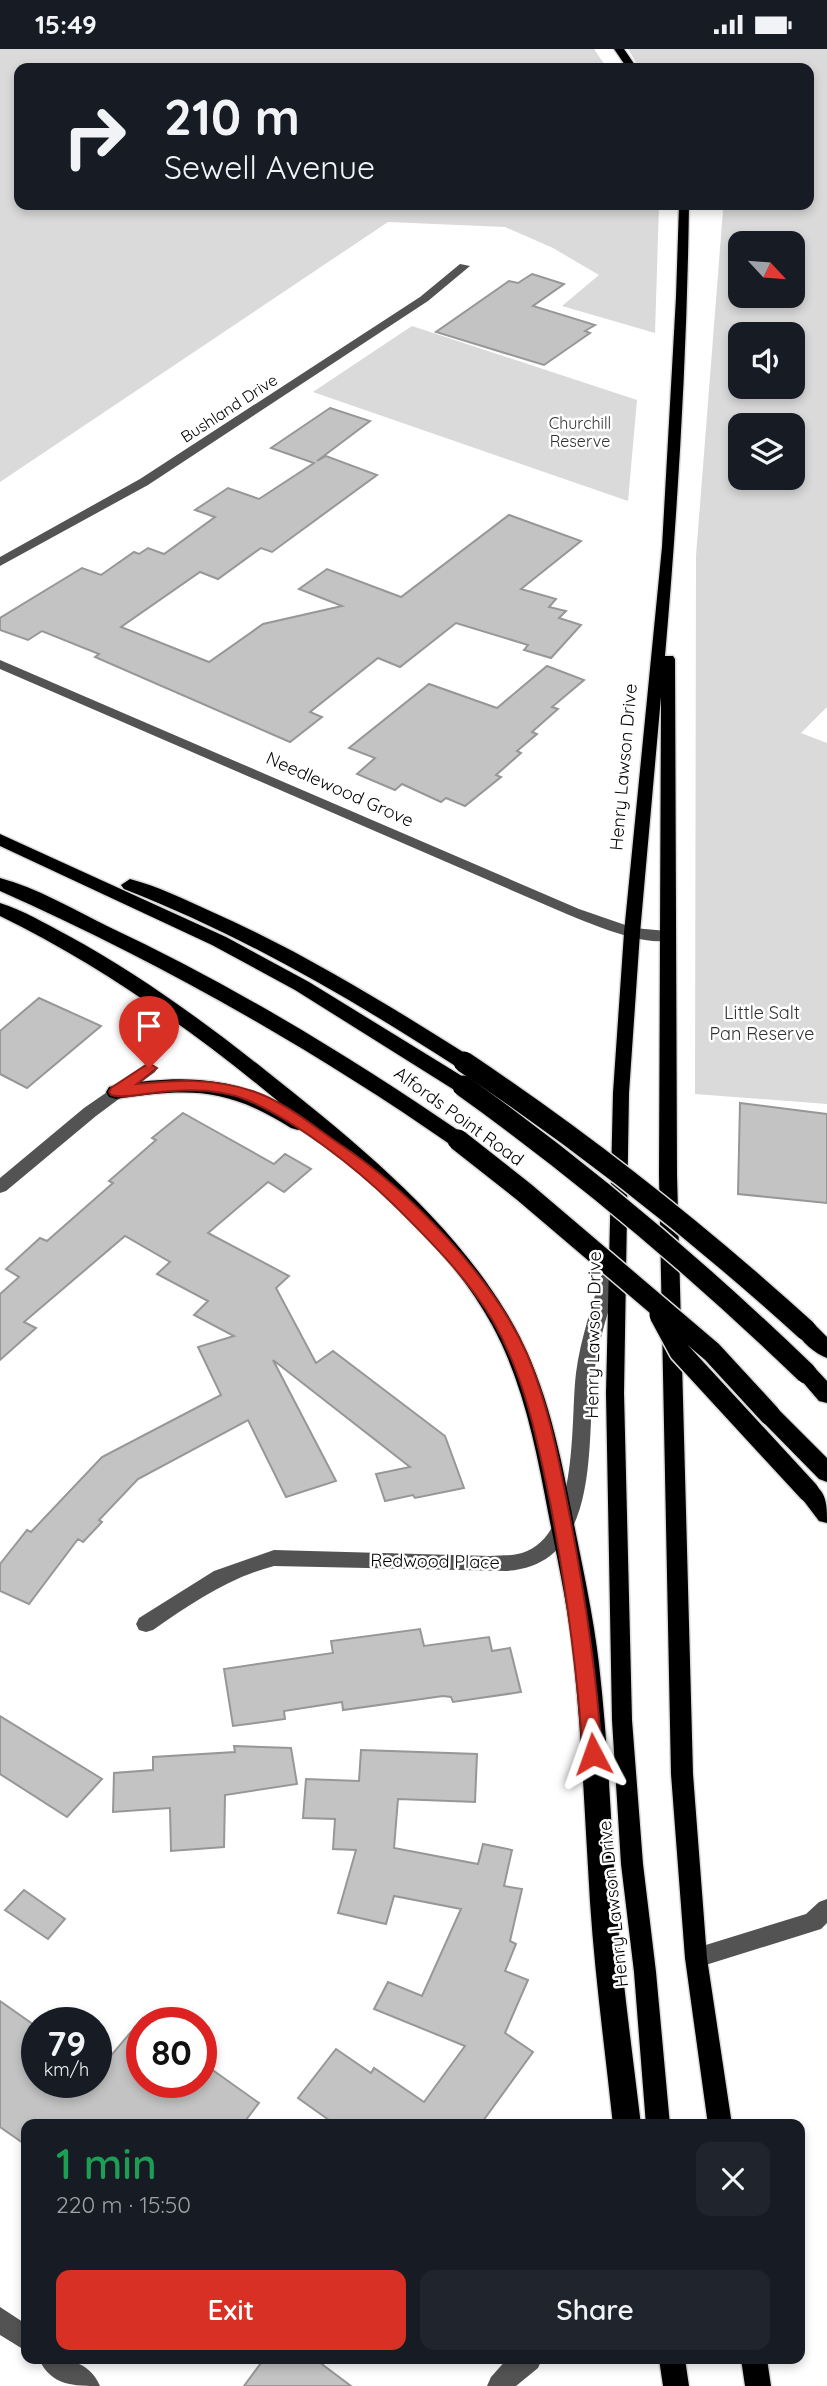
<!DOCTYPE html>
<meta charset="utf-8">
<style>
:root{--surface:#171b24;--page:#20242c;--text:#f1f3f6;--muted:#9ea1a6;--accent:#d93025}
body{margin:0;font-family:Quicksand,sans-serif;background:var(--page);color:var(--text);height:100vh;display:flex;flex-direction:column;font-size:26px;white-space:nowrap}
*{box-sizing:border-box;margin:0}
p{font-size:23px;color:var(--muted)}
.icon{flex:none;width:38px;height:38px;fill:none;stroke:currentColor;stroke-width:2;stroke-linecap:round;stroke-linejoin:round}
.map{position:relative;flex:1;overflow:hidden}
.panel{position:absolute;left:21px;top:2070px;width:784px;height:245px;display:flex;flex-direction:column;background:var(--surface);border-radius:14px;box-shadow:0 4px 10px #0003}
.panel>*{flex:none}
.hud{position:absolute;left:14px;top:14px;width:800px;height:147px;border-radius:14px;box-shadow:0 4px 10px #0003;background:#171b24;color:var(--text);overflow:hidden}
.needle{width:46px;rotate:116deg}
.buttons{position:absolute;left:728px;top:182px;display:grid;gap:14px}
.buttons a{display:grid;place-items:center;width:77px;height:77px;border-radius:14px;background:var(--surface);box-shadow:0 4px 10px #0003;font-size:35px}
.speed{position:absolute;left:21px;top:1958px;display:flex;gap:14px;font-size:35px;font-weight:700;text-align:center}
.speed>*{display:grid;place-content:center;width:91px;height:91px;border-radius:50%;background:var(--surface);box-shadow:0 4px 10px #0003;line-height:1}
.speed small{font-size:18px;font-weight:400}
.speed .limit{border:10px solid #d22;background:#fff;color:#111}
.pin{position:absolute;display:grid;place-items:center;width:60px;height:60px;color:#fff;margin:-72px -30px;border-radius:50% 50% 50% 0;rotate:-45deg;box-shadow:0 0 7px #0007}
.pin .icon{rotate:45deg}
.me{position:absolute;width:77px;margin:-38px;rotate:356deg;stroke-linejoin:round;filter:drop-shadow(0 0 5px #0008)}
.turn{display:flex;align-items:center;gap:24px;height:147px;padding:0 35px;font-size:32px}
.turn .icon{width:91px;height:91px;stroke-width:2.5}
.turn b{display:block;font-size:49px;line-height:60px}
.round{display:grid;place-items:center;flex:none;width:74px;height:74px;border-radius:14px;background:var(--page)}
.summary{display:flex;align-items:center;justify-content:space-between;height:119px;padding:0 35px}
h1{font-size:42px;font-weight:600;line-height:52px;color:#1e9e55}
.button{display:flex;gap:14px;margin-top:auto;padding:14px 35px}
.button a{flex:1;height:80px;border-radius:14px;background:var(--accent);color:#fff;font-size:28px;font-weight:600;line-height:80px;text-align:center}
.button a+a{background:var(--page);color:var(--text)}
.status{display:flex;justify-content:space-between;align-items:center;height:49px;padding:0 35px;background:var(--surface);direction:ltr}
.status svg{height:19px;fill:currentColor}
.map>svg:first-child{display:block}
.green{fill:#dadada;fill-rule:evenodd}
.building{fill:#c3c3c3;stroke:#979797;stroke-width:2}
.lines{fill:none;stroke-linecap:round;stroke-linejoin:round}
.major-casing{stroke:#dbdbdb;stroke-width:3}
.highway-casing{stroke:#dbdbdb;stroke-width:3}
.minor{fill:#535353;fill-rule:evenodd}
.major{fill:#000;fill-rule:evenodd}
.highway{fill:#000;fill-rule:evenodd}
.highway-bridge-casing{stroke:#dbdbdb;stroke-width:24;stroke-linecap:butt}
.highway-bridge{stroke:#000;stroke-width:21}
.route{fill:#d93025;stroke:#8d1f18;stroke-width:2}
.labels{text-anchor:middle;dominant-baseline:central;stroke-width:5;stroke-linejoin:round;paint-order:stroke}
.far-street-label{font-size:16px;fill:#000;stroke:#fff}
.far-park-label{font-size:16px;fill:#313131;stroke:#fff}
.street-label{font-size:18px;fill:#000;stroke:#fff}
.park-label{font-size:18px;fill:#313131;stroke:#fff}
</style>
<div class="status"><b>15:49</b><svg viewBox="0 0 49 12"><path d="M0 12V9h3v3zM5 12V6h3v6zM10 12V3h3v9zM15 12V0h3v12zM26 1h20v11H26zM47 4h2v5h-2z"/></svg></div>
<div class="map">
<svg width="827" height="2337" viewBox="0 0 827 2337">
<rect width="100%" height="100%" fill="#fff"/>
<g class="green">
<path d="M0 0H594L607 19H19V156H659L655 284 562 257 599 226 553 199 505 178 388 173 0 433Z"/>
<path d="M628 0H827V658L801 684 827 694V1055L695 1045 696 507 723 161 721 156H808V19H639ZM740 194H793V247H740ZM740 285H793V338H740ZM740 376H793V429H740Z"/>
<path d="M412 277 637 351 628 452 313 343Z"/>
</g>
<g class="building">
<path d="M532 225 564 235 533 257 595 276 585 282 590 284 544 316 436 283 509 232 518 234Z"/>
<path d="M330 359 370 372 317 412 326 407 377 426 272 503 261 499 218 530 200 523 121 578 209 613 263 575 342 557 299 540 327 520 401 548 509 466 581 492 521 540 556 550 549 558 566 562 559 569 581 576 551 609 524 601 528 596 456 574 400 618 378 609 310 663 322 668 290 693 95 608 99 605 42 582 28 591 0 581V569L82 519 101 526 134 503 139 505 148 499 164 505 215 468 195 461 228 439 259 450 314 414 271 399Z"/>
<path d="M547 617 584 631 552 658 558 660 532 683 537 685 517 702 521 704 496 726 501 728 465 757 446 749 441 753 402 735 395 741 357 725 375 709 349 699 429 635 497 659Z"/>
<path d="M39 949 101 977 27 1039 0 1025V982Z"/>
<path d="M740 1054 827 1065V1154L738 1145Z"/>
<path d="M183 1064 274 1115 285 1105 311 1120 284 1143 268 1133 208 1184 289 1227 276 1239 316 1314 333 1302 445 1387 464 1439 415 1449 413 1446 385 1452 376 1425 410 1418 273 1311 336 1432 286 1448 248 1371 138 1430 99 1471 102 1473 83 1493 78 1490 29 1555 0 1542V1515L27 1481 31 1483 102 1408 221 1346 198 1298 234 1287 194 1266 208 1252 157 1225 170 1213 125 1187 24 1273 36 1279 0 1311V1245L19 1228 6 1220 40 1189 47 1192 113 1134 109 1132 156 1091 152 1089Z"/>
<path d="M420 1580 424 1597 489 1588 492 1602 510 1599 521 1643 453 1653 451 1648 443 1647 343 1661 342 1653 284 1662 285 1670 233 1677 224 1620 333 1604 331 1592Z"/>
<path d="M0 1667 102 1730 67 1768 0 1725Z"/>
<path d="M234 1697 291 1699 297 1735 225 1746 224 1798 171 1802 170 1759 113 1763 114 1724 153 1721V1708L235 1703Z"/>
<path d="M361 1701 477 1705 475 1753 398 1750 394 1799 478 1815 483 1795 512 1801 504 1837 522 1840 510 1892 516 1895 505 1922 528 1931 505 1984 533 2003 480 2076H336L298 2049 336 2000 371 2024 374 2019 424 2053 465 1997 374 1960 388 1933 422 1947 461 1860 394 1847 386 1875 338 1864 356 1801 333 1800 335 1770 303 1769 306 1730 359 1732Z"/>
<path d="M24 1841 65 1870 48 1890 5 1861Z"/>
<path d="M0 1952 37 1978V2034H96V2000L109 2009 142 1970V2034H201V2024L207 2017 259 2054 242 2076H26V2096L0 2078Z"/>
<path d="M264 2310H315L351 2337H244Z"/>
</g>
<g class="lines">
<g class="major-casing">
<g id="major">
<path d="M614 0H624L637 19H627Z"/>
<path d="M679 156H689C687 306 678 457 665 607H673L675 610 677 1126 693 1725 707 1909 732 2076H708L685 1909 671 1725 659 1126 661 648 640 884 629 1044 624 1344 632 1671 643 1815 656 1923 670 2076H646L634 1923 621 1815 612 1671 606 1344 613 1044 624 884 662 498 676 248Z"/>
<path d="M659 2310H685L689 2337H663Z"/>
<path d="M741 2310H767L771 2337H745Z"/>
</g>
</g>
<g class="highway-casing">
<g id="highway">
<path d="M0 785 226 888 309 933 470 1032 473 1037 470 1042H456L295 941 212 896 0 797Z"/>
<path d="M0 829C37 839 73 860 107 877 233 936 351 1008 465 1086L468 1091 465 1096H451C308 997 159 913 0 842Z"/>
<path d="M130 830C157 837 184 850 210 862 301 902 387 955 471 1008L474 1013 471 1018H457C350 949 242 886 124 840L121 836Z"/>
<path d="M0 854C23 861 46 875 67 886 137 924 202 971 265 1021 352 1090 447 1166 506 1263 543 1323 558 1392 571 1460 581 1511 593 1563 599 1615 608 1694 611 1773 616 1853 622 1928 632 2001 641 2076H613C605 2001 595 1928 590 1853 585 1773 582 1693 574 1613 569 1563 558 1513 548 1463 536 1399 523 1333 492 1276 448 1196 374 1135 306 1077L298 1081 291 1079C226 1038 190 1039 116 1050L109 1048 106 1043 109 1038 116 1036C177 1027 222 1026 279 1053 192 981 102 917 0 867Z"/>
<path d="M806 1273 814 1275 827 1288V1309C815 1305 801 1292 795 1281L798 1275Z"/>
<path d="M806 1316 814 1318 827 1332V1354L819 1352 795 1324 798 1318Z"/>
<path d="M770 1357 778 1360 827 1409V1433L819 1430 762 1372 759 1366 762 1360Z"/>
<path d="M809 1434C827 1440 827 1456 827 1474L819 1472 797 1443 801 1437Z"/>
</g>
</g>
<g class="minor">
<path d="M460 215 470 217 428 252 148 436 0 517V508L140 430 420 248Z"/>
<path d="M0 611 579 860 634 879 667 882 675 887C658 904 589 874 569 866L0 620Z"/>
<path d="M149 1014 157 1019 155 1023 96 1067 6 1142 0 1144V1129L84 1059Z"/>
<path d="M615 1205 621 1206 624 1211C613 1249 599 1286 594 1325 586 1392 603 1516 506 1522L274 1517C228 1529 192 1554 153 1581L146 1583 139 1581 136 1575 139 1569 214 1522 274 1501 490 1507C500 1506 512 1507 522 1504 580 1486 570 1371 576 1324 581 1286 595 1248 606 1211L609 1206Z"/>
<path d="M827 1850V1874L821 1880 696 1919 688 1916 685 1909 688 1902 696 1899 806 1865 819 1853Z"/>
<path d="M0 2258 26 2275V2302L0 2286Z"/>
<path d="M39 2310C65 2310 88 2310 100 2337 74 2337 51 2337 39 2310Z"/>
<path d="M507 2310H542L538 2319 516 2337H487L491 2328Z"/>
</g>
<use href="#major" class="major"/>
<use href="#highway" class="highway"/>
<g class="highway-bridge-casing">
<g id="highway-bridge">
<path d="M464 1013C585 1094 698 1183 806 1281"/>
<path d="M463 1037C585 1124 698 1220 806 1324"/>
<path d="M458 1091 524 1143 712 1303 770 1366"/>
<path d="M660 1266 680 1303 809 1443"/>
</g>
</g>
<use href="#highway-bridge" class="highway-bridge"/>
</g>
<path class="route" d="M149 1014 157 1019 137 1035C176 1031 214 1029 252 1042 283 1052 312 1076 338 1094 409 1141 492 1227 527 1305 547 1353 557 1402 567 1453 584 1538 596 1619 602 1705L600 1711 593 1713 586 1711 583 1705C577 1619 566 1538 550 1453 537 1390 525 1328 493 1272 467 1228 429 1191 393 1155 356 1119 295 1071 247 1051 218 1039 183 1040 153 1044 140 1045 124 1050 111 1046L109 1043 111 1039Z"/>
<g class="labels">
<g class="far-street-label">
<text transform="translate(229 359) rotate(-33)">Bushland Drive</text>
</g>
<g class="far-park-label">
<text x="580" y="374">Churchill<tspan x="580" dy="18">Reserve</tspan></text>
</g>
<g class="street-label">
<text transform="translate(623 718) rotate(-85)">Henry Lawson Drive</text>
<text transform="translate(340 740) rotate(24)">Needlewood Grove</text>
<text transform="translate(459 1067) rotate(36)">Alfords Point Road</text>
<text transform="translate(593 1286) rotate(-89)">Henry Lawson Drive</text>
<text transform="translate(435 1512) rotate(1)">Redwood Place</text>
<text transform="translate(613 1855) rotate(-96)">Henry Lawson Drive</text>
</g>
<g class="park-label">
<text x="762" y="963">Little Salt<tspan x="762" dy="21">Pan Reserve</tspan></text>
</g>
</g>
</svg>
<div class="buttons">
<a><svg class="needle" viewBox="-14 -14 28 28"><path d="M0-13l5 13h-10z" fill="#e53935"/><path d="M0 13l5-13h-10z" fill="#9ea1a6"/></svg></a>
<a><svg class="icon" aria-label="sound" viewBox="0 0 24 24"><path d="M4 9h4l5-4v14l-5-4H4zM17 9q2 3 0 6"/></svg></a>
<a><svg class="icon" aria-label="layers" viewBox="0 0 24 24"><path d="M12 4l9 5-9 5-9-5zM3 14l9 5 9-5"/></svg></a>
</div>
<div class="speed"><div>79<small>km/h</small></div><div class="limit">80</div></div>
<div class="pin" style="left:149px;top:1019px;background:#d93025"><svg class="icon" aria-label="arrive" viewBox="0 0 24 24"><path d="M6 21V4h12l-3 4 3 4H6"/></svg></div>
<svg class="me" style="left:593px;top:1705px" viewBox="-20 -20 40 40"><path d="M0-17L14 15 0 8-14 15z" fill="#d93025" stroke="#fff" stroke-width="4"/></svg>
<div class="hud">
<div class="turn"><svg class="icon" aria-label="right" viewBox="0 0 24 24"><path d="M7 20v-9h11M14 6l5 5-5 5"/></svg><div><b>210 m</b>Sewell Avenue</div></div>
</div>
<section class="panel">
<div class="summary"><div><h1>1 min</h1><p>220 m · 15:50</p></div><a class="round"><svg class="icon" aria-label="close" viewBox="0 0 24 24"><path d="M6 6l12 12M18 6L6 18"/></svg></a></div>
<div class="button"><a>Exit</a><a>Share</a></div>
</section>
</div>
